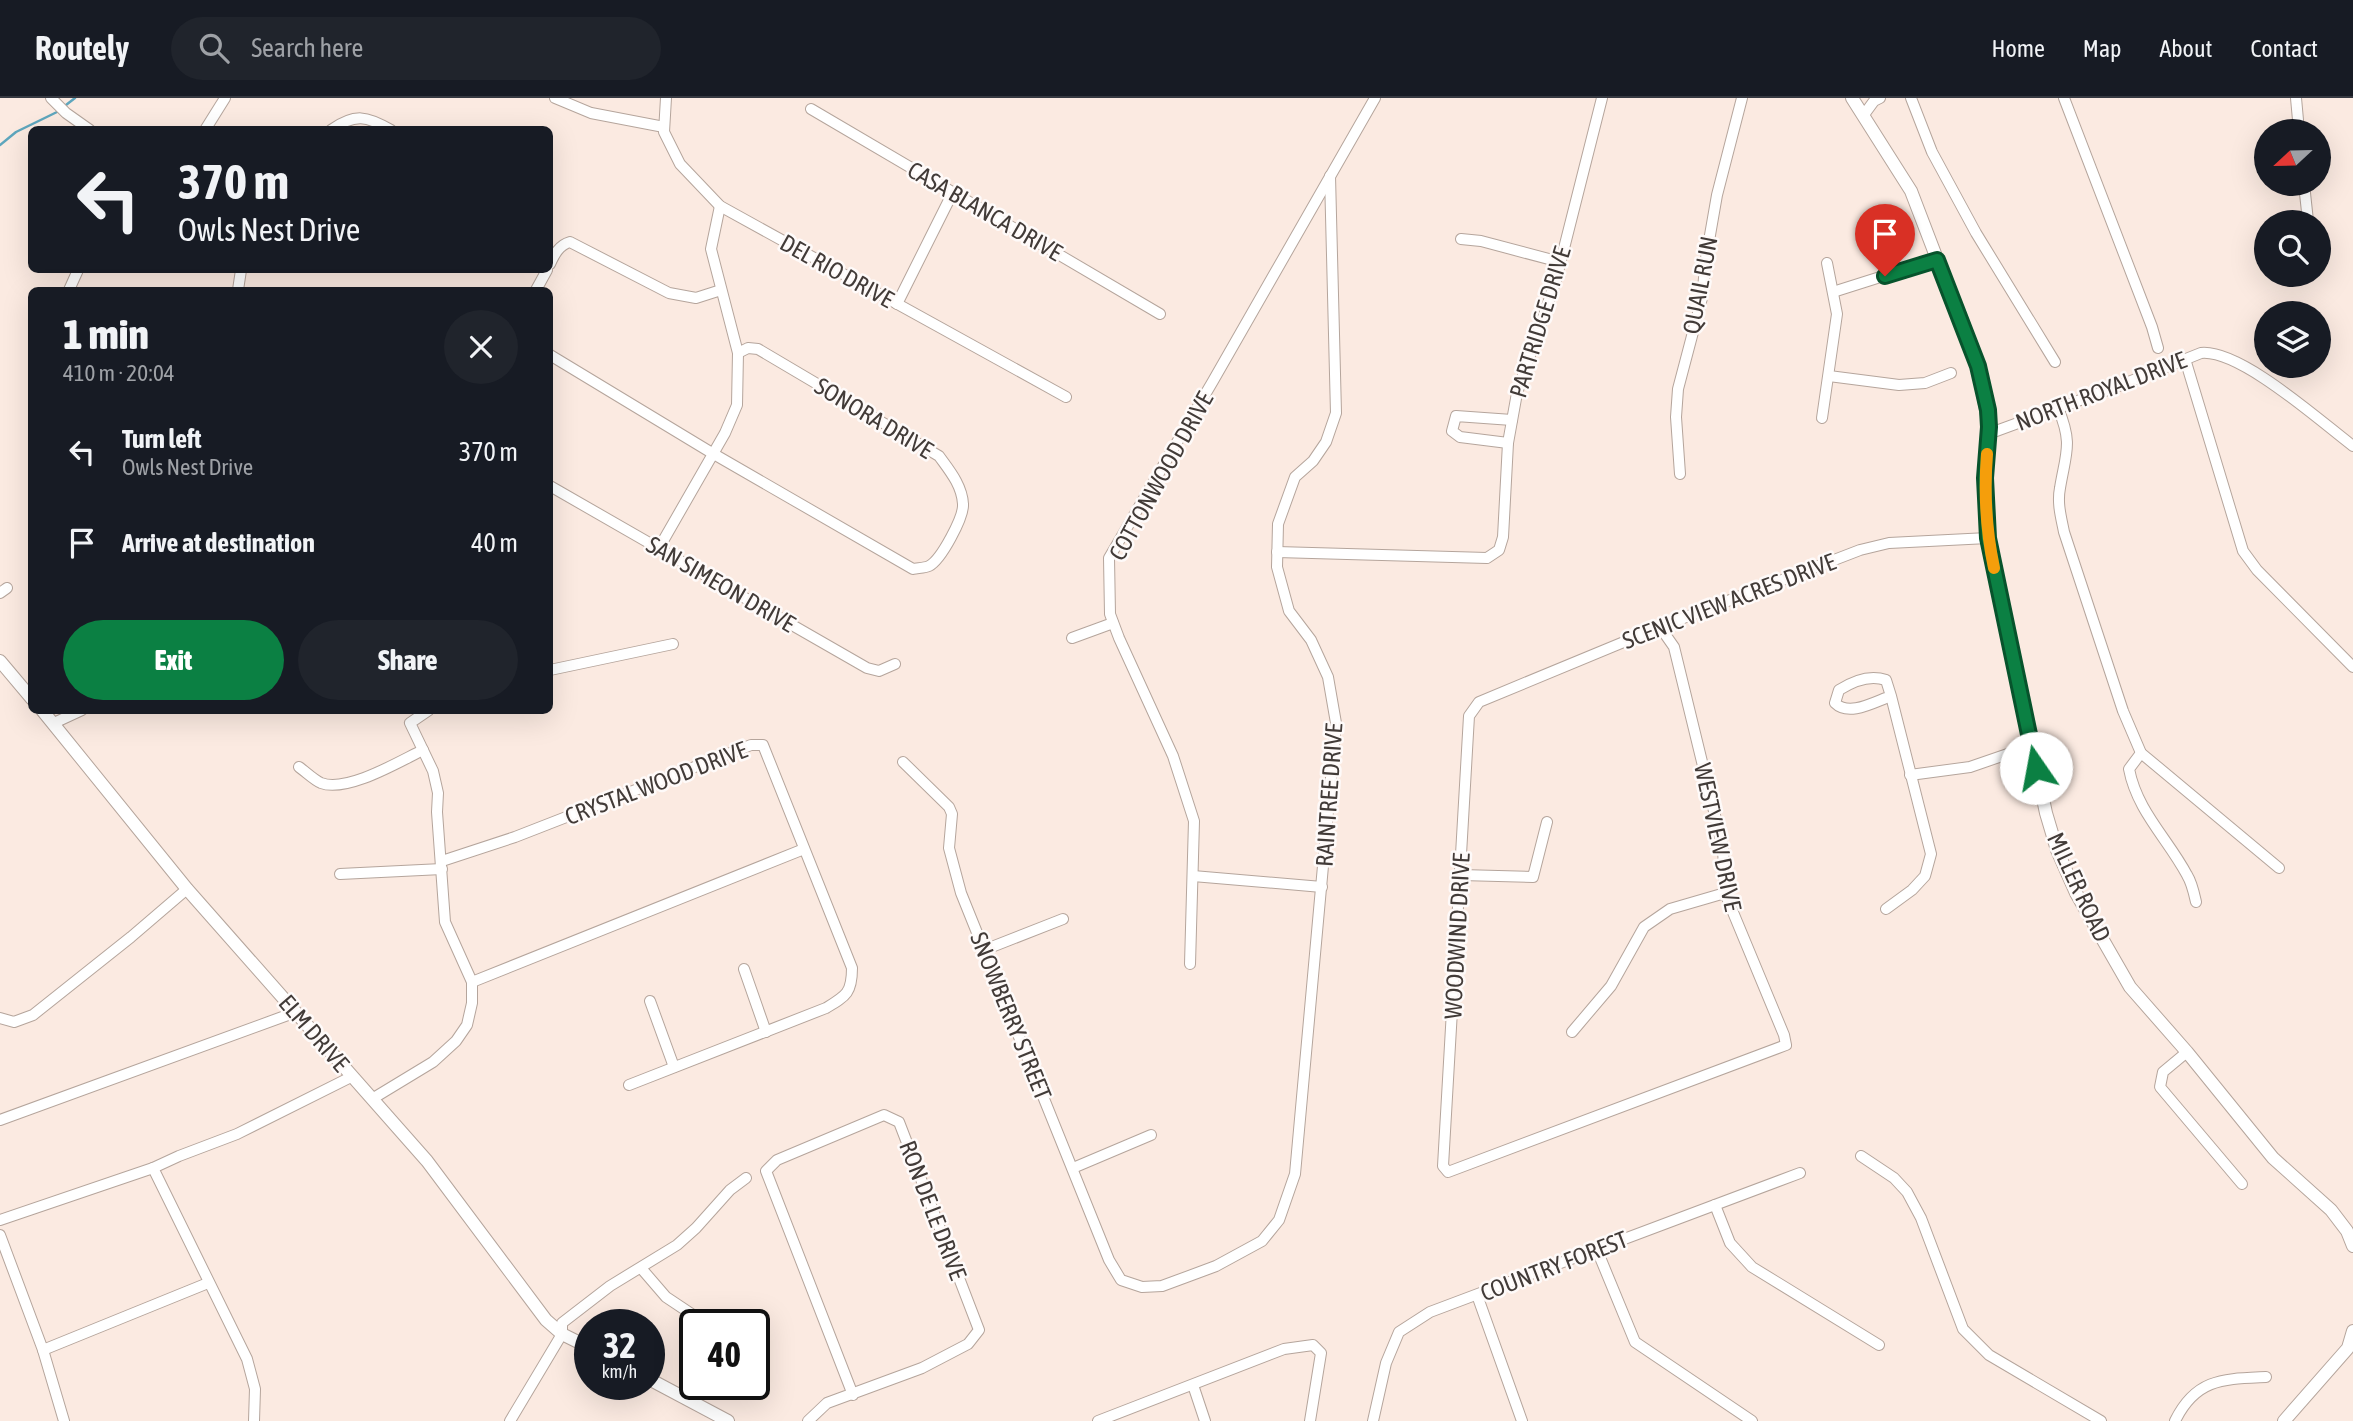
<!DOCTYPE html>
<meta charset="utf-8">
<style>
:root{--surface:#171b24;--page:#20242c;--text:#f1f3f6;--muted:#9ea1a6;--line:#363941;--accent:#0b8043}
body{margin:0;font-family:"Asap Condensed",sans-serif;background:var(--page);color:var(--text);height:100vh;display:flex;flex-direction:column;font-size:26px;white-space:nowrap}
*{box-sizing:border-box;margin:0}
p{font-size:23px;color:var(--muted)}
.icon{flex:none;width:38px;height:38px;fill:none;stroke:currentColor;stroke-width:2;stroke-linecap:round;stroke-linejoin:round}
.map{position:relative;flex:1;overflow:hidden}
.panel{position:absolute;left:28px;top:189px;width:525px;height:427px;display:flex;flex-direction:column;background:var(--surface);border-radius:10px;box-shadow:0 7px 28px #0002}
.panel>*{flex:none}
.hud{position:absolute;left:28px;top:28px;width:525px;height:147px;border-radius:10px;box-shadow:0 7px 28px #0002;background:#171b24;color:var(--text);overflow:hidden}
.needle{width:46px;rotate:248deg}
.tools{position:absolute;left:2254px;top:21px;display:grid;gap:14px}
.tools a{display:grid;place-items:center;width:77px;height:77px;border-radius:50%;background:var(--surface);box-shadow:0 7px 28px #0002;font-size:35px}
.speed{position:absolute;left:574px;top:1211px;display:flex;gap:14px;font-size:35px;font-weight:700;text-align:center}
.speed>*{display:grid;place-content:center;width:91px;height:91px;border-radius:50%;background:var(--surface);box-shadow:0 7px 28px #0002;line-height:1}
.speed small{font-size:18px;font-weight:400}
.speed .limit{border:4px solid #111;border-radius:10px;background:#fff;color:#111}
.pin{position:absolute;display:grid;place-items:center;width:60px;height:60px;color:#fff;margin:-72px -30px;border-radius:50% 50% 50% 0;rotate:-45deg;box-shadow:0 0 7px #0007}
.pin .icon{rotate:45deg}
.me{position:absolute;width:77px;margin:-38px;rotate:348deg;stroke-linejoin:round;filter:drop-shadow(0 0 5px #0008)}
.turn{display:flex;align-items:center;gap:24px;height:147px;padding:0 35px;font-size:32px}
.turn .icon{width:91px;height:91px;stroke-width:2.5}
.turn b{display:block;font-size:49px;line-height:60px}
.round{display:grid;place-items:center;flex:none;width:74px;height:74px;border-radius:37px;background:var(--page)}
.summary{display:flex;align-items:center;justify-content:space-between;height:119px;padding:0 35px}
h1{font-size:42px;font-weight:800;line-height:52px}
.button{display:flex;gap:14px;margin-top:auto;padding:14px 35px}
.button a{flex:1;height:80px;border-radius:42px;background:var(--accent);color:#fff;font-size:28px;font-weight:800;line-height:80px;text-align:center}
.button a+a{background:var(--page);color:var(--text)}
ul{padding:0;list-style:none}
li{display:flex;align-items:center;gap:21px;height:91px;padding:0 35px}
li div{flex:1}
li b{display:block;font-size:26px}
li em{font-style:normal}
header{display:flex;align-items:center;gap:42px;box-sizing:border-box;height:98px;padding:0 35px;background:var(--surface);border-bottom:2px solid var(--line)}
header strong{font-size:33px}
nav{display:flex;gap:38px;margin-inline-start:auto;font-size:24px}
.search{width:490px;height:63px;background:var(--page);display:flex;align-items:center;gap:18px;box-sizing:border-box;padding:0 24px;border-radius:38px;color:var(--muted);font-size:26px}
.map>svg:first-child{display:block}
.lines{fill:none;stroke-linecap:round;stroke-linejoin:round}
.stream{stroke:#5ea6bd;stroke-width:2.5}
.minor-casing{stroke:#b5a59c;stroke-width:12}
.tertiary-casing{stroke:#b5a59c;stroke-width:14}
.minor{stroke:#fff;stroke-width:10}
.tertiary{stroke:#fff;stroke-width:12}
.route-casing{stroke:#07532c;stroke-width:18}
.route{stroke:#0b8043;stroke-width:12}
.slow{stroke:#f59e0b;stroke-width:12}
.labels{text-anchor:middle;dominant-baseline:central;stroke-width:5;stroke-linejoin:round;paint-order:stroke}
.street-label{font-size:24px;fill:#423b38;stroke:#fefaf9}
</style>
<header>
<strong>Routely</strong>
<div class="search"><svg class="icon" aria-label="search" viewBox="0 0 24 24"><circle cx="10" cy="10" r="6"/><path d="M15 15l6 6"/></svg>Search here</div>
<nav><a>Home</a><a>Map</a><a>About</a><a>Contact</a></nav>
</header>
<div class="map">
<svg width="2353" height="1323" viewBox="0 0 2353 1323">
<rect width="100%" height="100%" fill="#fbeae1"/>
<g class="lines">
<g class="stream">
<path d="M66 7 75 0"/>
<path d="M0 47 16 34 57 14"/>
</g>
<g class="minor-casing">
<g id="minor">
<path d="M51 0 66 15 90 32"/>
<path d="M555 0 591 15 664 29"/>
<path d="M666 0 664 34 680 66 720 108 1066 299"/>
<path d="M1911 0 1932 54 1976 135 2055 264"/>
<path d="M2064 0 2152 229 2158 250"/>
<path d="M2296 0 2299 33"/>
<path d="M811 11 1160 216"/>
<path d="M1863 18 1874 3 1880 0"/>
<path d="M205 32 225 0"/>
<path d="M331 32C355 15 367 18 391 32"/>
<path d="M2304 86 2308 123"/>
<path d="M1461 141 1481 143 1560 164"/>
<path d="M550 166C554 157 559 147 570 144L669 195 696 200 721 192"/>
<path d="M69 192 78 172"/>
<path d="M238 192 241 172"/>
<path d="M536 192 547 172"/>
<path d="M1833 194 1937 161"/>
<path d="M897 206 953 94"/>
<path d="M550 257 712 355 913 471C917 470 925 470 929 468 941 462 964 419 963 406 962 387 949 372 939 358L758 251 748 250 738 255"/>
<path d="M2185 261 2243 453 2257 472 2353 569"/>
<path d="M1829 278 1899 287 1925 285 1951 275"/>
<path d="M2058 310C2073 346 2066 354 2060 390 2057 405 2061 419 2064 434L2123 613 2141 655 2279 770"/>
<path d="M1822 320 1837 216 1827 165"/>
<path d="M1988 336 2121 287 2201 255C2240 251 2320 323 2353 348"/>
<path d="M1508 345 1460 339 1452 333 1456 318 1512 322"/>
<path d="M1680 376 1676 319 1678 291 1702 200 1706 160 1717 97 1742 0"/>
<path d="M550 388 867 570 879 573 895 566"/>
<path d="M659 450 725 335 737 307 738 255 711 151 720 108"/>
<path d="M1277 454 1487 460 1499 452 1503 439 1508 345 1517 295 1556 182 1602 0"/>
<path d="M0 495 7 490"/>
<path d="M1660 529 1674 549 1723 750 1725 795 1784 937 1786 947 1448 1074 1443 1068 1469 618 1479 604 1660 529 1860 452 1889 445 1988 440"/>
<path d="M1072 540 1113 525"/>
<path d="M550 572 673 546"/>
<path d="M54 625 82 612"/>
<path d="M2141 655 2129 671C2137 713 2168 741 2187 777 2192 785 2194 795 2196 804"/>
<path d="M903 664 949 709 952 716 949 750 961 795 1109 1162 1121 1182 1142 1189 1162 1188 1216 1168 1262 1143 1279 1122 1295 1076 1336 625 1328 579 1311 542 1289 513 1277 469 1278 426 1295 379 1313 363 1326 344 1336 315 1330 78"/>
<path d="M299 669C306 674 314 682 321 685 347 695 400 663 423 652"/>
<path d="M1910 677 1970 669 2031 648"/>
<path d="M442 763 515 739 751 647H763L852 870C852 895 846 898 826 910L629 987"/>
<path d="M340 776 442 771"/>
<path d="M1461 777 1533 779 1547 724"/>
<path d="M1193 778 1322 789"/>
<path d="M1886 811 1912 792 1925 778 1931 756 1891 598 1886 582C1869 576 1853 583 1839 592L1835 605C1849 619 1874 604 1891 598"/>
<path d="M984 852 1063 821"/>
<path d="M1190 866 1194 723 1173 658 1119 540 1110 516 1109 460 1213 283 1375 0"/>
<path d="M744 871 766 934"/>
<path d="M472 884 804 751"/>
<path d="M650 903 674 969"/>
<path d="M0 920 14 924 33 917 131 839 187 791"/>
<path d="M1572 934 1611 888 1644 829 1670 811 1725 795"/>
<path d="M2187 954 2163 974 2160 989 2242 1086"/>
<path d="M372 1001 433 964 456 943 467 927 472 905V884L445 824 437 714 438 695 433 673 410 625 429 612"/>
<path d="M0 1022 296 914"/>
<path d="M1861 1058 1894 1080 1907 1094 1921 1120 1963 1231 1989 1257 2101 1323"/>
<path d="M153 1070 247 1261 255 1291 254 1323"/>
<path d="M1073 1070 1151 1037"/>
<path d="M1715 1107 1730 1145 1752 1169 1879 1247"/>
<path d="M0 1122 153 1070 179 1058 237 1036 351 979"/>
<path d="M0 1137 43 1252 64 1323"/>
<path d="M1597 1152 1635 1244 1752 1323"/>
<path d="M641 1170 666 1199 708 1227"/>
<path d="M1477 1197 1522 1323"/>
<path d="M43 1252 208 1185"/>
<path d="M1193 1287 1205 1323"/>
<path d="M510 1323 562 1236V1225L610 1188 677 1147 696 1130 730 1092 746 1080"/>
<path d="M808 1323 827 1305 922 1270 968 1246 979 1232 899 1024 884 1017 777 1062 766 1073 853 1297"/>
<path d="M1098 1323 1284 1251 1313 1247 1321 1255 1310 1323"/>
<path d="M1373 1323 1386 1265 1399 1234 1430 1214 1800 1075"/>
<path d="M2175 1323C2196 1280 2224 1281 2266 1279"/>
</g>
</g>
<g class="tertiary-casing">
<g id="tertiary">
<path d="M1852 0 1911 93 1978 268 1989 329 1985 380 1988 440 2046 715 2057 752 2076 795 2130 889 2187 954 2273 1060 2331 1112 2347 1133 2353 1148"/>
<path d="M0 563 32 601"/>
<path d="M42 612 187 791 427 1063 546 1222 562 1236 590 1250"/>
<path d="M649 1281 728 1323"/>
<path d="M2284 1323 2348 1250 2353 1233"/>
</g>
</g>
<use href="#minor" class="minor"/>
<use href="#tertiary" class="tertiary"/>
</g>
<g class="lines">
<g class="route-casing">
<path id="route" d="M1885 178 1937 162 1978 268 1988 312 1989 329 1985 380 1988 440 2036 670"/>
</g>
<use href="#route" class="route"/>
<path class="slow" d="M1987 356C1984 394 1986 432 1994 470"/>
</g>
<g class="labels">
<g class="street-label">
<text transform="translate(985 113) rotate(30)">CASA BLANCA DRIVE</text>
<text transform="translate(837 173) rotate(29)">DEL RIO DRIVE</text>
<text transform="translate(1700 187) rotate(-79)">QUAIL RUN</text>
<text transform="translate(1540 224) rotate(-73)">PARTRIDGE DRIVE</text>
<text transform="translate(2101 293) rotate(-21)">NORTH ROYAL DRIVE</text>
<text transform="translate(874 320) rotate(31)">SONORA DRIVE</text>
<text transform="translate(1161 378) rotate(-61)">COTTONWOOD DRIVE</text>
<text transform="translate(721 486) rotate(30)">SAN SIMEON DRIVE</text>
<text transform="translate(1729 503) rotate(-21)">SCENIC VIEW ACRES DRIVE</text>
<text transform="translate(656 685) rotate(-21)">CRYSTAL WOOD DRIVE</text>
<text transform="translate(1329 697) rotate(-86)">RAINTREE DRIVE</text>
<text transform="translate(1718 739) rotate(78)">WESTVIEW DRIVE</text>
<text transform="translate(2079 789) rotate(65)">MILLER ROAD</text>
<text transform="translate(1457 838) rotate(-87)">WOODWIND DRIVE</text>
<text transform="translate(1011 918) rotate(68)">SNOWBERRY STREET</text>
<text transform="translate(314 935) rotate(49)">ELM DRIVE</text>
<text transform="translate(933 1112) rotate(69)">RON DE LE DRIVE</text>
<text transform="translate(1554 1168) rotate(-21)">COUNTRY FOREST</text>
</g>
</g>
</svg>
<div class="tools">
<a><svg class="needle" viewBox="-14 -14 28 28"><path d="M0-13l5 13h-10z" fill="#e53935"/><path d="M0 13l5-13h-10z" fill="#9ea1a6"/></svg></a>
<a><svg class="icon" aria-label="search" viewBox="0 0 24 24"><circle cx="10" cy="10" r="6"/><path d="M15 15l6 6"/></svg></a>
<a><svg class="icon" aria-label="layers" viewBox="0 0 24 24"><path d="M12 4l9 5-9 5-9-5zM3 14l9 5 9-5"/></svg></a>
</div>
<div class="speed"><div>32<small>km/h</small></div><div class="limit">40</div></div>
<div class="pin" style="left:1885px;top:178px;background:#d93025"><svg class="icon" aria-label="arrive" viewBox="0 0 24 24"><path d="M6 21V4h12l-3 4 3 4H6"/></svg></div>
<svg class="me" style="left:2036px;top:670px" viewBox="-20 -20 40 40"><circle r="19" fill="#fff"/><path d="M0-13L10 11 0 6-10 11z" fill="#0b8043"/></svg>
<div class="hud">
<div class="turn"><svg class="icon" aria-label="left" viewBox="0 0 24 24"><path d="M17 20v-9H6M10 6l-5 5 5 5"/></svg><div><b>370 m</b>Owls Nest Drive</div></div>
</div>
<section class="panel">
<div class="summary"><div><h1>1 min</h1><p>410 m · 20:04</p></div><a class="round"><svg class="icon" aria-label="close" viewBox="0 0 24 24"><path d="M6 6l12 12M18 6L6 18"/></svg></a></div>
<ul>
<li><svg class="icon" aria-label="left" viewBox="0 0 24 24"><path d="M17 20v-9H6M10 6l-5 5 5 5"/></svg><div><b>Turn left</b><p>Owls Nest Drive</p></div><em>370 m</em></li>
<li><svg class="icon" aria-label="arrive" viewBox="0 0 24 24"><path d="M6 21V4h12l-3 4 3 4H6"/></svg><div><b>Arrive at destination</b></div><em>40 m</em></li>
</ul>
<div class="button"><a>Exit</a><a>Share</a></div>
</section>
</div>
